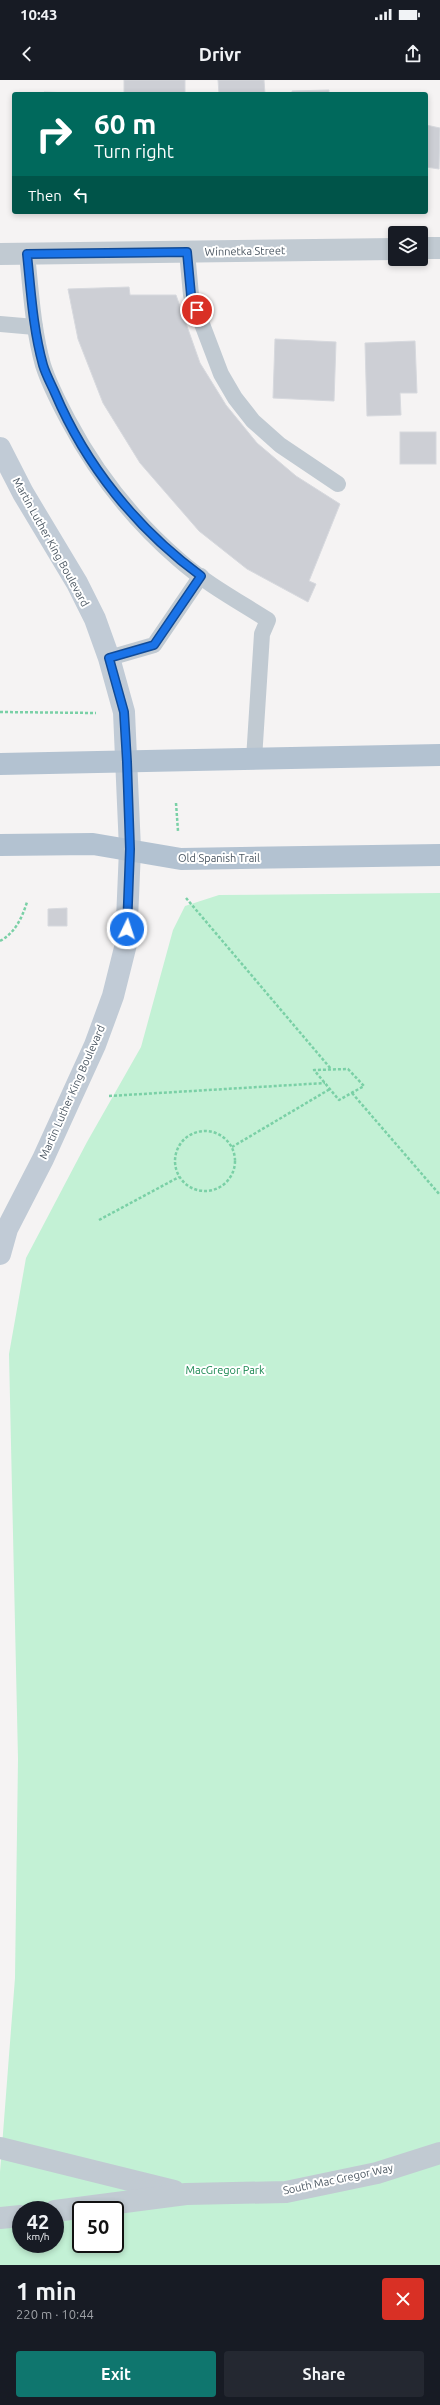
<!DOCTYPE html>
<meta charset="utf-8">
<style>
:root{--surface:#171b24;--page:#242831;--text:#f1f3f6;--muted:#9ea1a6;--accent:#0f766e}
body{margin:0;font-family:Ubuntu,sans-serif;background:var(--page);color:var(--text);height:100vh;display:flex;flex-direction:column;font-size:15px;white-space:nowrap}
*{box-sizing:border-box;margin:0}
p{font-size:13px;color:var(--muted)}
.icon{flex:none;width:22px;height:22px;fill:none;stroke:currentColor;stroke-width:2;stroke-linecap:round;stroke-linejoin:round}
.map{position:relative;height:2185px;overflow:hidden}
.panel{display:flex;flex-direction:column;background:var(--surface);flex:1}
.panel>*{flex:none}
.banner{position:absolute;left:12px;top:12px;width:416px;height:122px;border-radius:4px;box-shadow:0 2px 6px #0003;background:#00695c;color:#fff;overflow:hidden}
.tools{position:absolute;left:388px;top:146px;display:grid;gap:8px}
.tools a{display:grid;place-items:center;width:40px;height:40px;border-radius:4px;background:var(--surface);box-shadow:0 2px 6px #0003;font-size:20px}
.speed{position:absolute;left:12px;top:2121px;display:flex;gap:8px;font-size:20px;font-weight:700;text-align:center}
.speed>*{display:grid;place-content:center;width:52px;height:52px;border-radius:50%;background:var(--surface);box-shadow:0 2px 6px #0003;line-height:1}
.speed small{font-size:10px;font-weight:400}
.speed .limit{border:2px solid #111;border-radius:6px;background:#fff;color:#111}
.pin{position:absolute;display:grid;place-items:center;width:34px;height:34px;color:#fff;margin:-17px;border:2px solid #fff;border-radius:50%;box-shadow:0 1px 4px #0007}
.me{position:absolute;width:44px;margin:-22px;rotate:4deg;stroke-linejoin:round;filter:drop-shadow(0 0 3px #0008)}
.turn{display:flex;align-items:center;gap:14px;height:84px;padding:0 16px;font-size:18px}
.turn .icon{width:52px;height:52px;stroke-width:2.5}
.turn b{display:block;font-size:28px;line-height:34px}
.then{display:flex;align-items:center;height:38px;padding:0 16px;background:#0003;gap:8px;font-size:15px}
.round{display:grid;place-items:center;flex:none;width:42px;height:42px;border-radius:4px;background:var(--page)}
.summary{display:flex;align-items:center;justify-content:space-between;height:68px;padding:0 16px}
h1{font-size:24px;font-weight:700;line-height:30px}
.action{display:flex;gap:8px;margin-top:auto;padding:8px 16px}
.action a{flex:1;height:46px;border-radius:4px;background:var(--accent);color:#fff;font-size:16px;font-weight:700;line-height:46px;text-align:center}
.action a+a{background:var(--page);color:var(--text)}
.status{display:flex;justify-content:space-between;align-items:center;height:28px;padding:0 20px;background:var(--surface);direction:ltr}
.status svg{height:11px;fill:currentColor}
header{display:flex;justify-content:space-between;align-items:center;height:52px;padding:0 16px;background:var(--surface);font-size:18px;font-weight:700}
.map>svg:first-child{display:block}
.green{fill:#c3f1d5;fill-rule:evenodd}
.building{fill:#cdcfd5;stroke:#d7d9de}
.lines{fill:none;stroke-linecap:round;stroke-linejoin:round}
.path{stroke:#7ad0a6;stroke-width:2.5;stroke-dasharray:3 2;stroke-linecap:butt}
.service{stroke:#c1cad2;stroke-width:16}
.minor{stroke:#c1cad2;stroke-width:22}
.secondary{stroke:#c1cbd6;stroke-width:22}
.primary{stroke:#b3c2d1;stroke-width:22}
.route-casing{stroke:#114b97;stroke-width:10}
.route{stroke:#1a73e8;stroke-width:7}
.labels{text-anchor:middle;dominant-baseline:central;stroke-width:4;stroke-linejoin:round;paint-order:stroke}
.street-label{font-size:11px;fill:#4a5661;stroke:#fff}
.park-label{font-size:11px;fill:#17864f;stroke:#fff}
</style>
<div class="status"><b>10:43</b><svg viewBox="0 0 49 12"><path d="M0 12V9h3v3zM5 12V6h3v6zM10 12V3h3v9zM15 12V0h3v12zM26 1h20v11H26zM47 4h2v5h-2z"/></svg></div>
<header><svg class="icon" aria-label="back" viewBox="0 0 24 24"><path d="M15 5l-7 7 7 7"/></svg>Drivr<svg class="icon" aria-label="share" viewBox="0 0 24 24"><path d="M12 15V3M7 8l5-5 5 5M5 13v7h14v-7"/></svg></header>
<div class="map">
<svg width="440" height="2185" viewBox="0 0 440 2185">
<rect width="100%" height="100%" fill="#f5f3f3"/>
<path class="green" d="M440 813V2185H0V2092L15 1898 18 1679 9 1274 26 1178 87 1062 141 967 173 850 185 826 219 815ZM21 2130H55V2164H21ZM81 2130H115V2164H81Z"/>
<g class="building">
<rect x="124" y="0" width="61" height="14"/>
<path d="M218 0H264L265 14H219Z"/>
<path d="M329 10V14H292V11Z"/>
<path d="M44 12 98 14H44Z"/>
<path d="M426 45 440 48 439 89 426 87Z"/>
<path d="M129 207 130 215H176L200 283 226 325 257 363 296 396 340 424 309 501 316 504 308 522 247 489 199 451 140 383 103 323 78 259 68 209Z"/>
<path d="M275 259 336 262 334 321 273 318Z"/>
<path d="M415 261 417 313H400L401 335 367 336 365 263Z"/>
<rect x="400" y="352" width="36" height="32"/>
<path d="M67 828V846H48V829Z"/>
</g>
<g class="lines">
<g class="path">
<path d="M0 632 96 633"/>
<path d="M176 723 178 751"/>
<path d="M186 818 331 989"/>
<path d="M0 861C15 853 22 838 27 822"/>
<path d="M348 989 364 1006 339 1020 314 990Z"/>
<path d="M352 1013 440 1115"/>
<path d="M109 1016 325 1003"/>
<circle cx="205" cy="1081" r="30"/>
<path d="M232 1067 330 1009"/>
<path d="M99 1140 179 1097"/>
</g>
<g class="service">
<path d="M187 172 191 215 221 294 235 318 253 341 280 365 338 404"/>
<path d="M27 174C31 212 33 249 43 285 49 304 59 323 68 340 96 393 133 440 178 479 205 503 238 521 268 540L262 554 254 679"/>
<path d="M0 244 35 247"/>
<path d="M109 578 154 565 201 496"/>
</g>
<g class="minor">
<path d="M421 168H440"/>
<path d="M0 174 395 169"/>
<path d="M0 2068 174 2111"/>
<path d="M55 2131 186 2114 286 2112 377 2093 440 2073"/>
<path d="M0 2138 21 2136"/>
</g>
<path class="secondary" d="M0 368 23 413 77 503 95 539 109 578 124 632 130 769 126 864 113 916 95 965 43 1079 7 1149 0 1174"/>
<g class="primary">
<path d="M0 684 440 675"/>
<path d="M0 765 93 764 181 779 440 775"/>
</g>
</g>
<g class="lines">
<g class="route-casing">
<path id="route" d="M127 849 130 769 127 682 124 632 109 578 154 565 201 496C137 449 86 386 55 313 51 304 46 295 43 285 33 249 31 212 27 174L187 172 191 215 197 230"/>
</g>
<use href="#route" class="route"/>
</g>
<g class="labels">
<g class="street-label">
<text transform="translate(245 171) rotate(-1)">Winnetka Street</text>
<text transform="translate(51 462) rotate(61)">Martin Luther King Boulevard</text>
<text x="219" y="778">Old Spanish Trail</text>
<text transform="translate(72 1012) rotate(-66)">Martin Luther King Boulevard</text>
<text transform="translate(338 2099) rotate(-12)">South Mac Gregor Way</text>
</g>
<g class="park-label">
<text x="225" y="1290">MacGregor Park</text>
</g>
</g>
</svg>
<div class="tools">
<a><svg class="icon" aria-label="layers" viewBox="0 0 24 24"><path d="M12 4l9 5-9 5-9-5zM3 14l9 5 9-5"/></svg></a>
</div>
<div class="speed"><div>42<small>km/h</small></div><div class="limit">50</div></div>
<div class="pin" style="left:197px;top:230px;background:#d93025"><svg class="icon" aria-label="arrive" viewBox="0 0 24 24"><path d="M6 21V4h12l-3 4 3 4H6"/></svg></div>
<svg class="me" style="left:127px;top:849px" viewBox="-20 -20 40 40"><circle r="17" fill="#1a73e8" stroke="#fff" stroke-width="3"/><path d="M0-11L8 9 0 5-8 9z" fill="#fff"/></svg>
<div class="banner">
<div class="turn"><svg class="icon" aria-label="right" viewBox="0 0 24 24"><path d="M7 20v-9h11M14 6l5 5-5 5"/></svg><div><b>60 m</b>Turn right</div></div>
<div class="then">Then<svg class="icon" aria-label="left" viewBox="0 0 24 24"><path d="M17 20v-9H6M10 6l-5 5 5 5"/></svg></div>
</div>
</div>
<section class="panel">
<div class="summary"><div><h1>1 min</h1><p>220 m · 10:44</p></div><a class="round" style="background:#d93025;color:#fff"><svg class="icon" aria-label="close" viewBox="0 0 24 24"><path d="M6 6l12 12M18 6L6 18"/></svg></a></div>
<div class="action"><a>Exit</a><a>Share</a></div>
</section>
